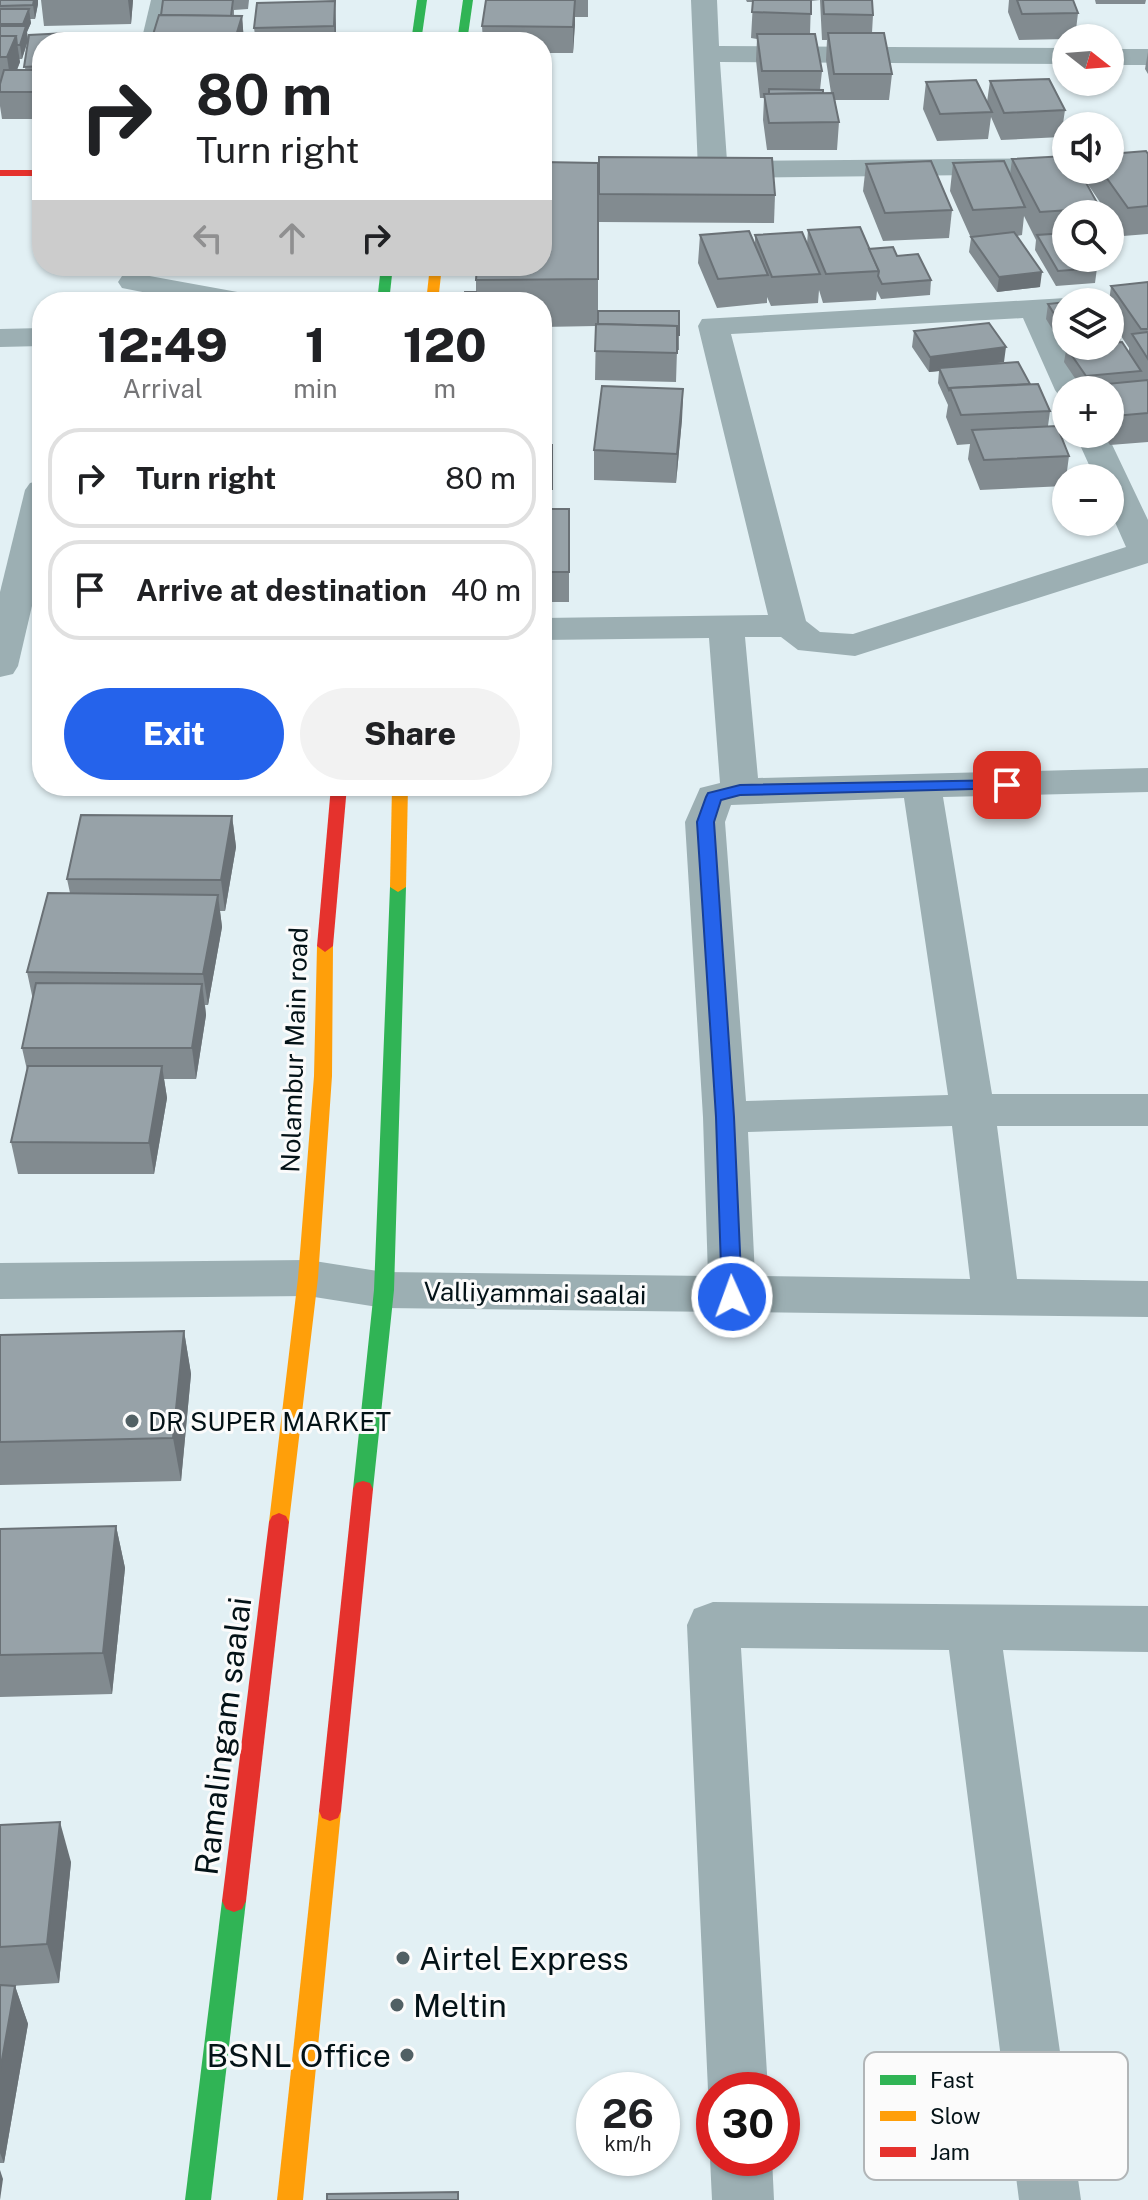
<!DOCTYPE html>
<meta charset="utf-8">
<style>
:root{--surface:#fff;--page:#f2f2f2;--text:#202124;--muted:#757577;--line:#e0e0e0;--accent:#2563eb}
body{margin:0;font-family:"Public Sans",sans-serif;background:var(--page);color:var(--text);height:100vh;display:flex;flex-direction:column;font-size:30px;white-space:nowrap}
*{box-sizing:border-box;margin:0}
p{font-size:26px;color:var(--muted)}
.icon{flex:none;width:44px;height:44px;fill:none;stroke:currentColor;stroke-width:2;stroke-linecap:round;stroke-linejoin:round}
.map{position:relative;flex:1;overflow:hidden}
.side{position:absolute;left:32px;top:292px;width:520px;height:504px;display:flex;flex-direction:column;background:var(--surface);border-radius:32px;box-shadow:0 2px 6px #0004}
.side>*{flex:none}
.banner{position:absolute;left:32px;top:32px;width:520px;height:244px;border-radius:32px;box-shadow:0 2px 6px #0004;background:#fff;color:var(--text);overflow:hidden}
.needle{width:52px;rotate:107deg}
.tools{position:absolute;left:1052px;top:24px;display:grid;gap:16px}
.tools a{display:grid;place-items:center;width:72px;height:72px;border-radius:50%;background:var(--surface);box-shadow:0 2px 6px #0004;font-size:40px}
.speed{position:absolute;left:576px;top:2072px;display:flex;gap:16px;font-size:40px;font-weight:700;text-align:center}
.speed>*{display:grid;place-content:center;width:104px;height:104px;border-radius:50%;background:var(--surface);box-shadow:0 2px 6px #0004;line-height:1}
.speed small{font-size:20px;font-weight:400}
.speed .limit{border:12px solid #d22;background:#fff;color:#111}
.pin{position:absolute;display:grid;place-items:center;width:68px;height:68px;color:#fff;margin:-34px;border-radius:16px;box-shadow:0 4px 12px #0006}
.me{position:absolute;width:88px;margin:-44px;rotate:358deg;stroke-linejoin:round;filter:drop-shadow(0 0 6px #0008)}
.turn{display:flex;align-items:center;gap:28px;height:168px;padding:0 32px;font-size:36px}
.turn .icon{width:104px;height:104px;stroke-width:2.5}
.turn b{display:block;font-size:56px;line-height:68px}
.lanes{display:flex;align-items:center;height:76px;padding:0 32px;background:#0003;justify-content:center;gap:40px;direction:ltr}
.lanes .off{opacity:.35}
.eta{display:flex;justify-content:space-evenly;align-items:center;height:136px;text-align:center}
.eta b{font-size:48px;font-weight:800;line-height:56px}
.button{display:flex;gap:16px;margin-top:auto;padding:16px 32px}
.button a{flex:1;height:92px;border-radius:48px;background:var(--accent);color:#fff;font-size:32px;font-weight:800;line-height:92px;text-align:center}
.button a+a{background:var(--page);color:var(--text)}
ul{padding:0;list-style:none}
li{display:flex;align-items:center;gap:24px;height:100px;margin:0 16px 12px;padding:0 16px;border:4px solid var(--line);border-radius:32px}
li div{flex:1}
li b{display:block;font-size:30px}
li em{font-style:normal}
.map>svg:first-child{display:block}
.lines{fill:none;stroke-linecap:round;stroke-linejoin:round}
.street{fill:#9cafb3;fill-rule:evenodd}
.fast{fill:#30b455;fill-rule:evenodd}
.slow{fill:#ff9f0a;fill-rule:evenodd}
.jam{fill:#e5322d;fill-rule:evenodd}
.wall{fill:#828b90;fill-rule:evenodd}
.shaded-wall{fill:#6a7176}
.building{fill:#97a2a8;stroke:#6a7176;stroke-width:2}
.route{fill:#2563eb;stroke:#184099;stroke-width:2}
.poi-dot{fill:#516064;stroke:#fbfbfb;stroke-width:3}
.labels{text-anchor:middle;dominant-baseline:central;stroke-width:6;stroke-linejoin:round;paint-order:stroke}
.street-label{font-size:26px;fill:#031217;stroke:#fbfbfb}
.poi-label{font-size:26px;fill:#031217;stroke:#fbfbfb;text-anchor:start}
.near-street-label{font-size:32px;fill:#031217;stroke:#fbfbfb}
.near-poi-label{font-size:32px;fill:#031217;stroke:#fbfbfb;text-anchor:start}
.key{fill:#fbfbfb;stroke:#b1b5b7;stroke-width:2}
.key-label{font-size:22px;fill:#031217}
</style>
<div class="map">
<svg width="1148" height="2200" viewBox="0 0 1148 2200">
<rect width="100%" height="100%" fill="#e2f0f4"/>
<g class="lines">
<g class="street">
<path d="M151 0H177L167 42H141Z"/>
<path d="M691 0H717L719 46 1066 48V64L720 62 727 161 1066 158V170H1077L1066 174 713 178 702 176 698 170Z"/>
<rect x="1110" y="49" width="38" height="16"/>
<path d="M133 273 243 293 254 296 258 302H193L122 288 118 282 122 276Z"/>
<path d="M1066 298 1078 302H1066V316L1053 317 1087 390H1066V398L1060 397 1055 390 1023 318 731 334 806 621 820 632 853 634 1126 547 1110 511V478H1095L1075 434H1107L1148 520V563L855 656 798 650 781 637H745L758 778 1148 768V792L943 797 992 1094H1148V1126H997L1017 1279 1148 1281V1317L741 1312 732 1315 722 1312 384 1308 308 1296 0 1299V1263L308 1260 384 1272 708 1276 703 1117 685 822 700 788 720 783 709 638 542 640V618L768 615 698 326 702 319ZM904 798 948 1095 746 1101 725 822 731 805ZM952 1126 970 1279 755 1276 748 1132Z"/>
<path d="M42 328V346L0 347V329Z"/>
<path d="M42 480V563L18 666 13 674 0 677V592L25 490 30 483Z"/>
<path d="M713 1602 1148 1606V1652L1003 1650 1081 2200H1019L949 1650 741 1648 768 2090H714V2105L708 2090 687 1625 694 1609Z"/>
<path d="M714 2148V2158H772L774 2200H712L710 2158Z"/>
</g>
<g class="fast">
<path d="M417 0H427L421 42H411Z"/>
<path d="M463 0H473L467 42H457Z"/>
<path d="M381 266H393L389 302H377Z"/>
<path d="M398 882 406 887 394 1290 373 1489 370 1495 363 1497 356 1495 353 1489 374 1290 390 887Z"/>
<path d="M234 1890 242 1893 246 1901 211 2200H185L222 1901 226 1893Z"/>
</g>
<g class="slow">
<path d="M430 266H442L438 302H426Z"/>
<path d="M392 786H408L406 887 398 892 390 887Z"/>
<path d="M325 940 333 946 332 1076 318 1278 289 1522 286 1528 279 1531 272 1528 269 1522 298 1278 314 1076 317 946Z"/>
<path d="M330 1801 338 1804 341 1811 303 2200H277L319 1811 322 1804Z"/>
</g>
<g class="jam">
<rect x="0" y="170" width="42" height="6"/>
<path d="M331 786H347L333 946 325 952 317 946Z"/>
<path d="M363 1481 370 1483 373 1489 341 1811 338 1818 330 1821 322 1818 319 1811 353 1489 356 1483Z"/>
<path d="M279 1513 286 1516 289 1522 246 1901 242 1909 234 1912 226 1909 222 1901 269 1522 272 1516Z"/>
</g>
</g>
<g class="wall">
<path d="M0 0H133L131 24 44 26 41 0H38V4L35 19H30L31 23 27 32 28 40 22 59H19L20 62 17 70H25L29 35 67 33 68 39 97 38 98 42H42V119H2L0 106Z"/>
<path d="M163 0H249L248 9 234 10V16H242L244 42H152V38L161 15Z"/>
<path d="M486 0H588V17H575L573 53H542V42H483L482 26Z"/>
<path d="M746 0H872L873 15 872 33 892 74 889 100H835L839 122 837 150H767L763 120 764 98H760L756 60 757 39 751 38 753 2H747ZM820 0 822 40H827L826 60 831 93H823L820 90 822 71 810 34 811 1Z"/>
<path d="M1009 0H1073L1078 13 1075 38H1066V39L1019 40 1008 12Z"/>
<path d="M1095 0H1146L1145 4H1096Z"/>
<path d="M335 1 336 42H256L254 28Z"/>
<path d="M1148 52V74L1145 69Z"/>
<path d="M990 81 1065 110 1061 137 1001 140 991 117 988 139 937 141 923 109 926 82 987 102Z"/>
<path d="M1148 154V234L1123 236 1110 217V214H1108L1087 183 1088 170H1110Z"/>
<path d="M599 157 775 195 774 223 599 222Z"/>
<path d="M1012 159 1100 208 1099 214H1066V258L1097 268 1095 283 1056 286 1035 250 1036 240 1024 216 1022 235 1017 236 1040 287 997 292 969 252 971 238 950 191 953 163 1010 175Z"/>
<path d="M598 163V314L679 335V350H677L676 382 595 380 596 326 542 327V302H464L476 292V280Z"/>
<path d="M866 164 952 210 949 238 883 241 863 191Z"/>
<path d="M808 230 897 256 931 280 930 295 881 299 877 291 876 300 823 303 819 290 818 303 771 306 767 297V303L717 308 698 263 700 235 755 244V235L807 244Z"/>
<path d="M128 266H192L191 269H128Z"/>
<path d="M1148 282V442L1110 445 1103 434H1110V390H1083L1064 362 1066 351 1046 319 1048 304 1066 302V346H1110V302H1109L1111 286ZM1121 336 1129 348V352L1120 342Z"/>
<path d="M914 331 1004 362 992 364 1030 384 1050 411 1048 426 1069 456 1065 486 980 490 968 459 970 444 957 445 946 417 948 405 938 383 939 371 929 372 912 347Z"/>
<path d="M683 389 682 419 676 483 594 480V450Z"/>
<path d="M542 445H552V509H569V602H542Z"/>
<path d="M232 816 236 847 225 911H220L222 927 208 1005H205L206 1015 196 1079H164L167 1098 154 1174H18L11 1142 27 1070 22 1048 33 1000 27 972 70 893 67 879Z"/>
<path d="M184 1331 191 1374 181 1481 0 1485V1335Z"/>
<path d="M116 1526 125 1568 112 1694 0 1697V1529Z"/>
<path d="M0 1825 71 1862 59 1983 11 1986H15L28 2024 4 2163H0Z"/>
</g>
<g class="shaded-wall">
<path d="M34 0H38V4L35 19 33 5Z"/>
<path d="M128 0H133L131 24Z"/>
<path d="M575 0V25L573 53V27Z"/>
<path d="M335 1 336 27V42H335L334 26Z"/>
<path d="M29 9 31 23 27 32 28 40 22 59 20 45 24 32 23 24Z"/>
<path d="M242 16 244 42H235V39Z"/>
<path d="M16 36 20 62 11 84 7 57Z"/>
<path d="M1042 272 1040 287 997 292 999 277Z"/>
<path d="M1006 347 1004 362 941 370 939 368V371L929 372 930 357Z"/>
<path d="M683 389 682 419 676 483 677 454Z"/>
<path d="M232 816 236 847 225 911 221 880Z"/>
<path d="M218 895 222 927 208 1005 203 974Z"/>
<path d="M202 984 206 1015 196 1079 192 1048Z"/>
<path d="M162 1066 167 1098 154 1174 149 1143Z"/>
<path d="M184 1331 191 1374 181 1481 173 1438Z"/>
<path d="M116 1526 125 1568 112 1694 103 1653Z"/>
<path d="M60 1822 71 1862 59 1983 47 1944Z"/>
<path d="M15 1986 28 2024 4 2163 0 2153V2071Z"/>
<path d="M0 2170 3 2179 0 2200Z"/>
</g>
<g class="building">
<path d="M0 0H34L33 5 0 6Z"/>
<path d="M163 0H233L231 16 161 15Z"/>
<path d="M486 0H575L573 27 482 26Z"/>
<path d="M753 0H811V14L752 12Z"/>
<path d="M823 0H872L873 15 824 14Z"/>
<path d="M1017 0H1073L1078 13 1022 14Z"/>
<path d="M335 1 334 26 254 28 257 3Z"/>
<path d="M0 9H29L23 24H0Z"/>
<path d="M159 15 242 16 235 39 152 38Z"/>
<path d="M0 26H26L20 45H17L16 36H0Z"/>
<path d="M67 33V39L97 38V42H42V66L24 67 29 35Z"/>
<path d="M828 33H884L892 74H834Z"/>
<path d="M757 34H815L822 71H762Z"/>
<path d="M0 36H16L7 57H0Z"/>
<path d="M4 70H42V92H0V84Z"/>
<path d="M1049 79 1065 110 1004 113 990 81Z"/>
<path d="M976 80 992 112 940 114 926 82Z"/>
<path d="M769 89 823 90V93L769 94Z"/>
<path d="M833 93 839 122 769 123 764 94Z"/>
<path d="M1146 151 1148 154V206L1128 208 1101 170H1110V154Z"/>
<path d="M1066 156V170H1079L1100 208 1040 212 1012 159Z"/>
<path d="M599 157 772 158 775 195 599 194Z"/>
<path d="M931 161 952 210 885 213 866 164Z"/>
<path d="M1004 161 1025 207 973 210 953 163Z"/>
<path d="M542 162 598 163V279L476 280 477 266H542Z"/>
<path d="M860 227 879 271 826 274 808 230Z"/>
<path d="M749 231 768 275 718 279 700 235Z"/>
<path d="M802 232 820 274 772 277 755 235Z"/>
<path d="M1014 232 1042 272 999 277 971 237Z"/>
<path d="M1066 233V258H1091L1097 268 1058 271 1037 235Z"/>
<path d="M893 247 897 256 918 254 931 280 882 284 878 276 879 271 869 249Z"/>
<path d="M1148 282V329H1141L1111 286Z"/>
<path d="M465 292H476V302H464Z"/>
<path d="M1102 299 1104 302H1069Z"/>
<path d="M1066 302V333L1048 304Z"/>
<path d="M598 311H679V335H677V326L598 324Z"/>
<path d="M1110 312 1122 330 1110 332Z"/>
<path d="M989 323 1006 347 930 357 914 331Z"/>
<path d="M596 324 677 326V353L595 351Z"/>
<path d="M1148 332V359L1132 334Z"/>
<path d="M1122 342 1141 371 1086 376 1066 347 1110 346V343Z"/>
<path d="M1018 362 1030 384 950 388 949 390 939 368Z"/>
<path d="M1148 380V413L1114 416 1110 408V390H1099L1096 385Z"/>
<path d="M1038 384 1050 411 961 415 950 388Z"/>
<path d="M602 386 683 389 677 454 594 450Z"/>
<path d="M1057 426 1069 456 984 460 972 430Z"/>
<rect x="542" y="445" width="10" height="44"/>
<rect x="542" y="509" width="27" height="63"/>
<path d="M81 815 232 816 221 880 67 879Z"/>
<path d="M48 893 218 895 203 974 27 972Z"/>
<path d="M36 983 202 984 192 1048H22Z"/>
<path d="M28 1066H162L149 1143 11 1142Z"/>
<path d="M184 1331 173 1438 0 1442V1335Z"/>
<path d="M116 1526 103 1653 0 1655V1529Z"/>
<path d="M60 1822 47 1944 0 1947V1825Z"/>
<path d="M0 1985 15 1986 0 2071Z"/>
<path d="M458 2192V2200H327V2194Z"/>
</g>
<path class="route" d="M1007 780 1015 785 1012 788 740 795 721 800 714 822 734 1117 742 1297 739 1302H725L722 1297 716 1117 697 822 706 797 708 793 740 785Z"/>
<g class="poi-dot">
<circle cx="132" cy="1421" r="8"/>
<circle cx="403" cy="1958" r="8"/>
<circle cx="397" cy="2005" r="8"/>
<circle cx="407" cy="2055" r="8"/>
</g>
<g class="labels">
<g class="street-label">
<text transform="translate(294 1050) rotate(-88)">Nolambur Main road</text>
<text transform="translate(535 1293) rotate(1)">Valliyammai saalai</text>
</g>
<g class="poi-label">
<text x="148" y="1421">DR SUPER MARKET</text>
</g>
<g class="near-street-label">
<text transform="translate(223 1736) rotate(-83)">Ramalingam saalai</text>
</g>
<g class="near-poi-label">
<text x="419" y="1958">Airtel Express</text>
<text x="413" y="2005">Meltin</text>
<text x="391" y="2055" text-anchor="end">BSNL Office</text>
</g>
</g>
<rect x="864" y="2052" width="264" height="128" rx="12" class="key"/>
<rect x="880" y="2075" width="36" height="10" fill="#30b455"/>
<rect x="880" y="2111" width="36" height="10" fill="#ff9f0a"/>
<rect x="880" y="2147" width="36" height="10" fill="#e5322d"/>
<g class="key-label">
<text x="930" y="2088">Fast</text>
<text x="930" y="2124">Slow</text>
<text x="930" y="2160">Jam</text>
</g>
</svg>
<div class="tools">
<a><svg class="needle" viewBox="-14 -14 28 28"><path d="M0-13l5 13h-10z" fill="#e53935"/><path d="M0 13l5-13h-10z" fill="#757577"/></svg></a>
<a><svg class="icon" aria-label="sound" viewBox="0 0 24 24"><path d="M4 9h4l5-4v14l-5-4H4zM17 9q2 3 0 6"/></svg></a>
<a><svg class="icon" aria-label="search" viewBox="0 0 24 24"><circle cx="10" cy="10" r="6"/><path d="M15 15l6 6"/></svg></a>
<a><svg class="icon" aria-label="layers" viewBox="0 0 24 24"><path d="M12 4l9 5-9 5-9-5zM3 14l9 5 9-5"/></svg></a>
<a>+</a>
<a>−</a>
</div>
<div class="speed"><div>26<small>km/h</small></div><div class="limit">30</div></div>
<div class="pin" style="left:1007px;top:785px;background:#d93025"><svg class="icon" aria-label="arrive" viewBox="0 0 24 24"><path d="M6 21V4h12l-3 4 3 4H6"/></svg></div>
<svg class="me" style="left:732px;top:1297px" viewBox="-20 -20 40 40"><circle r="17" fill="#2563eb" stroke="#fff" stroke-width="3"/><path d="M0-11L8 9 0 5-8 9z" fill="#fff"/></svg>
<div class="banner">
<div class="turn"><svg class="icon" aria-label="right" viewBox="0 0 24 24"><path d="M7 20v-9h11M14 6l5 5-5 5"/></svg><div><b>80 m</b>Turn right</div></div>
<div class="lanes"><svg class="icon off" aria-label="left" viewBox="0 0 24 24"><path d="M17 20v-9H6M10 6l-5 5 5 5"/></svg><svg class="icon off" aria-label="ahead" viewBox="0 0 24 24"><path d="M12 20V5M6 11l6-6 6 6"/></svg><svg class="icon" aria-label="right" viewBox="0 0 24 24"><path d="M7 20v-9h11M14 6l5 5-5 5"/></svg></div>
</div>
<section class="side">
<div class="eta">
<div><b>12:49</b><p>Arrival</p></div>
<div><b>1</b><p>min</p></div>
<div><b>120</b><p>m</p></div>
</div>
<ul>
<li><svg class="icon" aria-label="right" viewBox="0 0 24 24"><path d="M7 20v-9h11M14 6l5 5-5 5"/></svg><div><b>Turn right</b></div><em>80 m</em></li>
<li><svg class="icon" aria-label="arrive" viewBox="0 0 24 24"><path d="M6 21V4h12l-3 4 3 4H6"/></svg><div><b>Arrive at destination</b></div><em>40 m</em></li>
</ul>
<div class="button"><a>Exit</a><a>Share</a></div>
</section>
</div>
